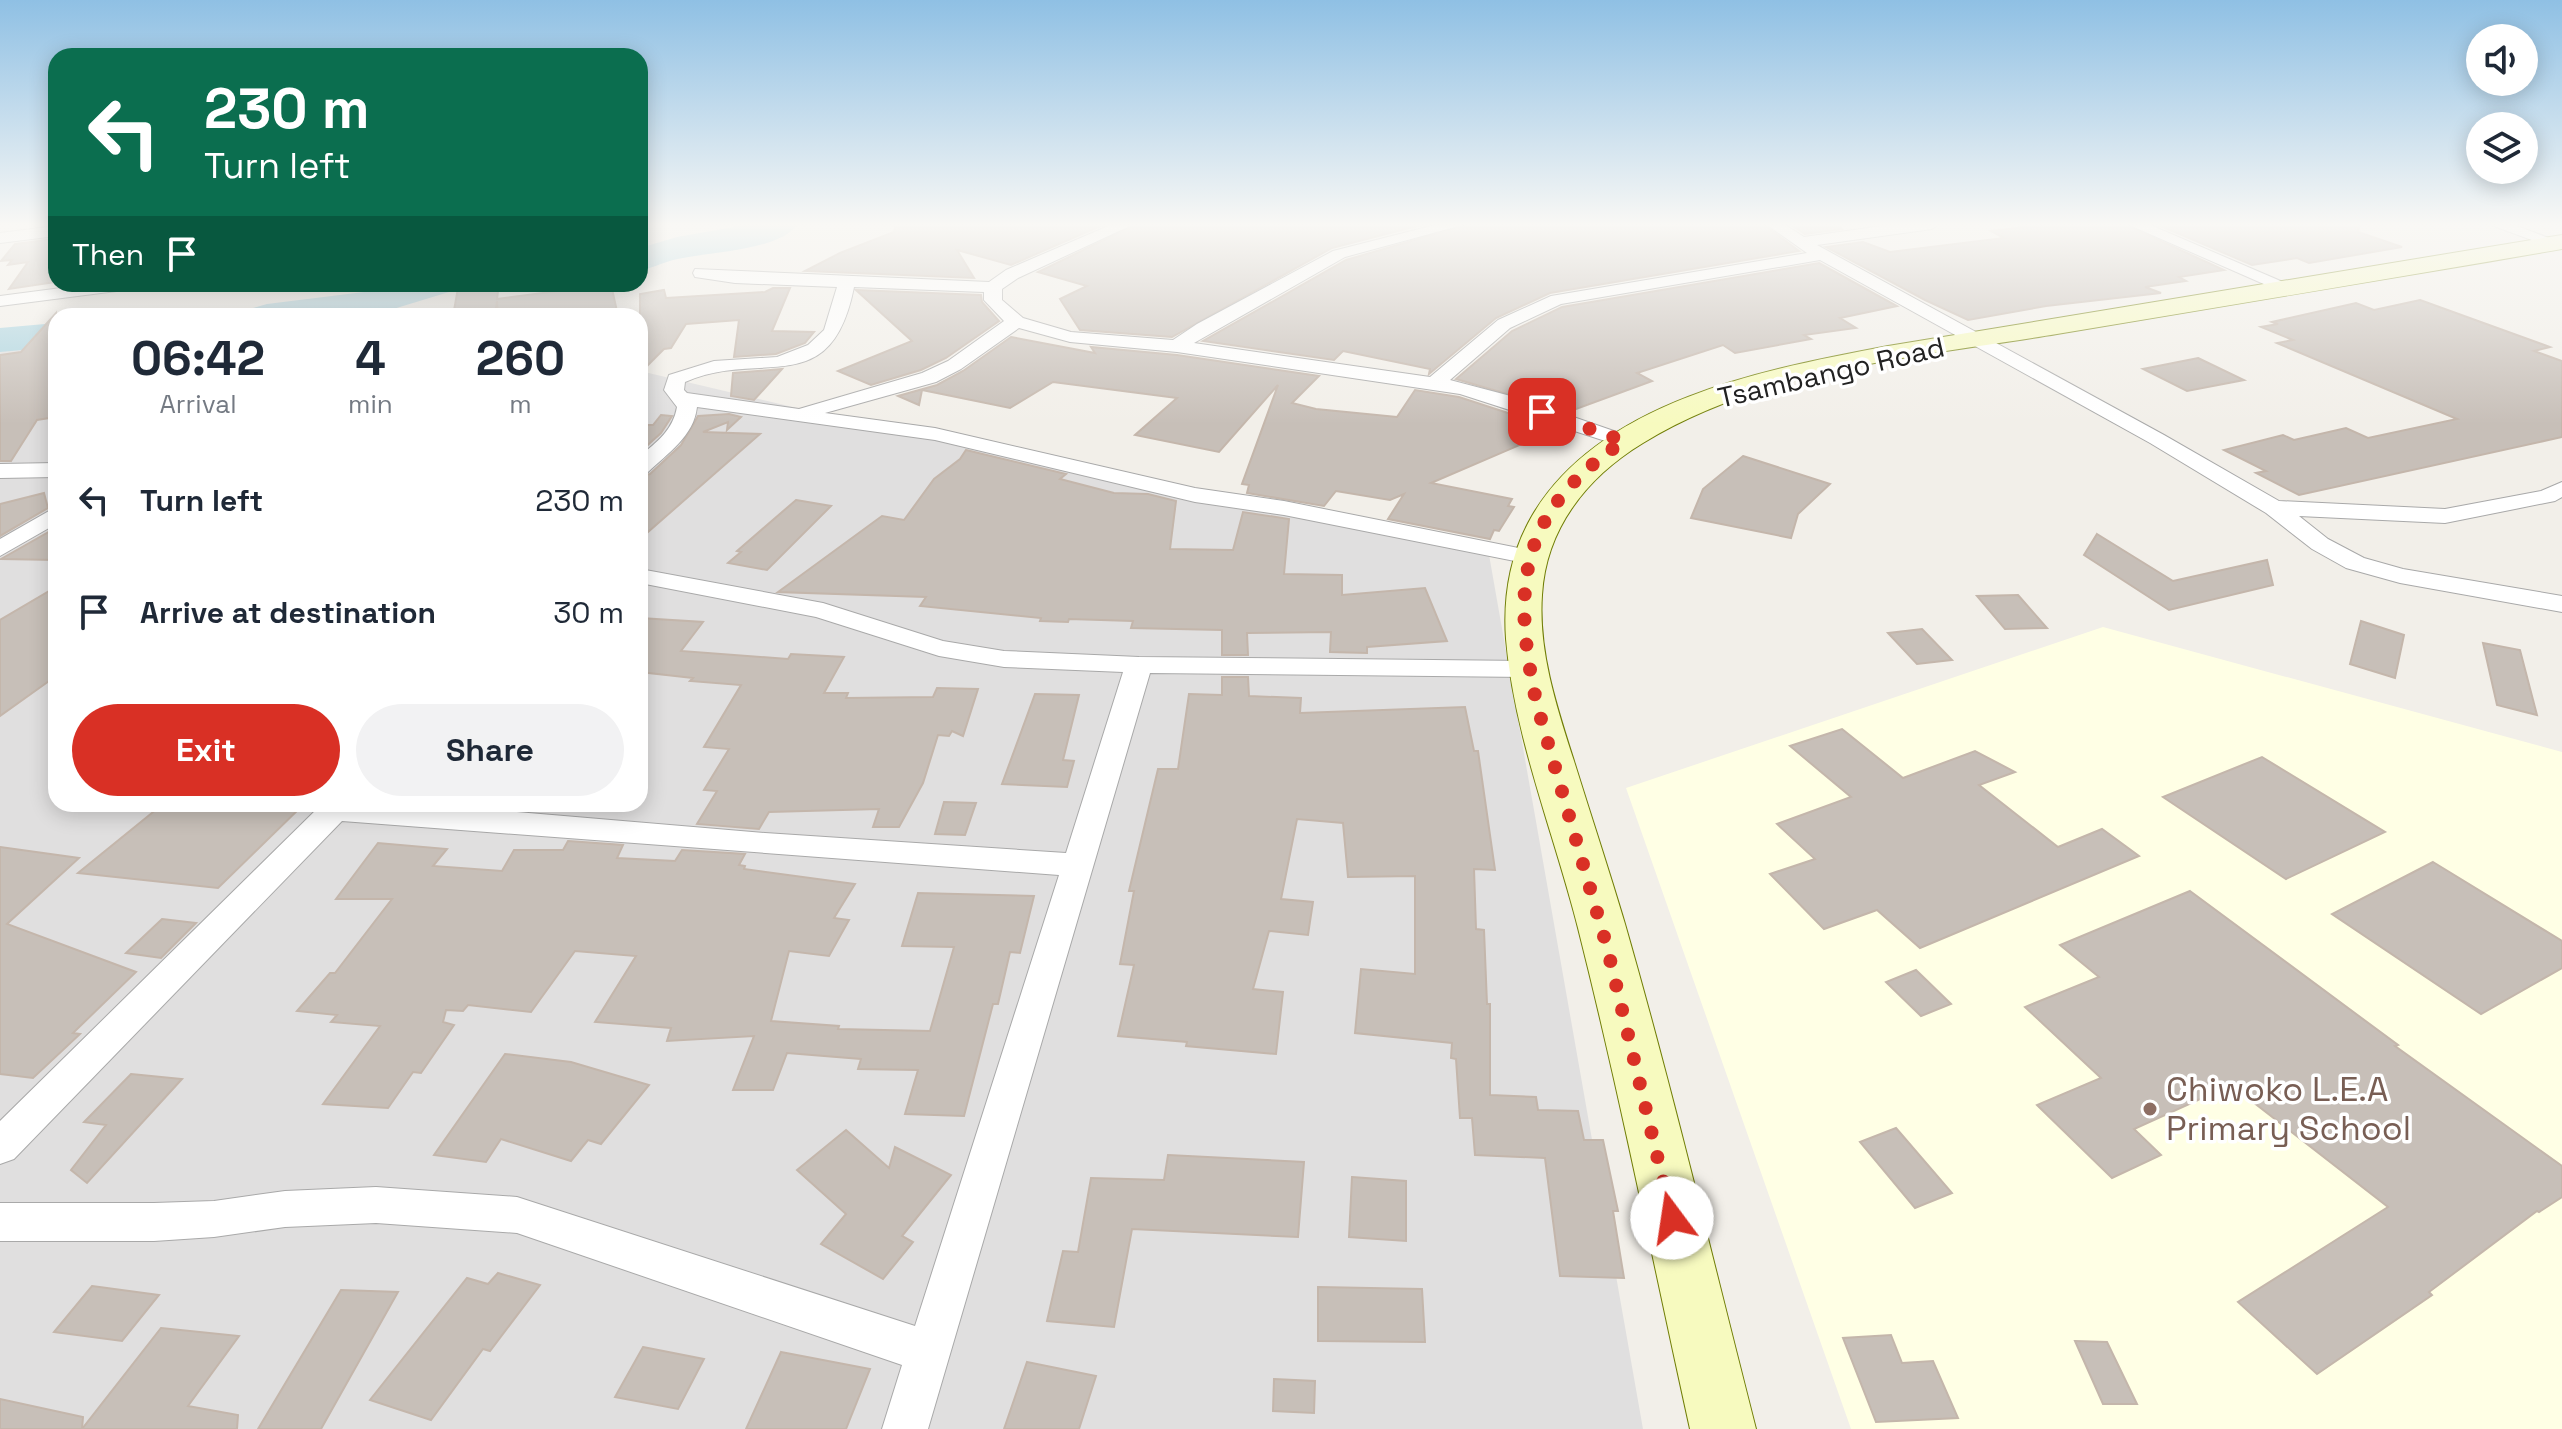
<!DOCTYPE html>
<style>
:root{--surface:#fff;--page:#f2f2f3;--text:#1f2937;--muted:#747a83;--accent:#d93025}
body{margin:0;font-family:"Space Grotesk",sans-serif;background:var(--page);color:var(--text);height:100vh;display:flex;flex-direction:column;font-size:30px;white-space:nowrap}
*{box-sizing:border-box;margin:0}
p{font-size:26px;color:var(--muted)}
.icon{flex:none;width:44px;height:44px;fill:none;stroke:currentColor;stroke-width:2;stroke-linecap:round;stroke-linejoin:round}
.map{position:relative;flex:1;overflow:hidden}
.drawer{position:absolute;left:48px;top:308px;width:600px;height:504px;display:flex;flex-direction:column;background:var(--surface);border-radius:24px;box-shadow:0 4px 20px #0003}
.drawer>*{flex:none}
.banner{position:absolute;left:48px;top:48px;width:600px;height:244px;border-radius:24px;box-shadow:0 4px 20px #0003;background:#0b6e4f;color:#fff;overflow:hidden}
.buttons{position:absolute;left:2466px;top:24px;display:grid;gap:16px}
.buttons a{display:grid;place-items:center;width:72px;height:72px;border-radius:50%;background:var(--surface);box-shadow:0 4px 20px #0003;font-size:40px}
.pin{position:absolute;display:grid;place-items:center;width:68px;height:68px;color:#fff;margin:-34px;border-radius:16px;box-shadow:0 4px 12px #0006}
.me{position:absolute;width:88px;margin:-44px;rotate:346deg;stroke-linejoin:round;filter:drop-shadow(0 0 6px #0008)}
.turn{display:flex;align-items:center;gap:28px;height:168px;padding:0 24px;font-size:36px}
.turn .icon{width:104px;height:104px;stroke-width:2.5}
.turn b{display:block;font-size:56px;line-height:68px}
.then{display:flex;align-items:center;height:76px;padding:0 24px;background:#0003;gap:16px;font-size:30px}
.eta{display:flex;justify-content:space-evenly;align-items:center;height:136px;text-align:center}
.eta b{font-size:48px;font-weight:700;line-height:56px}
.action{display:flex;gap:16px;margin-top:auto;padding:16px 24px}
.action a{flex:1;height:92px;border-radius:48px;background:var(--accent);color:#fff;font-size:32px;font-weight:700;line-height:92px;text-align:center}
.action a+a{background:var(--page);color:var(--text)}
ul{padding:0;list-style:none}
li{display:flex;align-items:center;gap:24px;height:112px;padding:0 24px}
li div{flex:1}
li b{display:block;font-size:30px}
li em{font-style:normal}
.map>svg:first-child{display:block}
.residential{fill:#e0dfdf}
.education{fill:#ffffe5}
.lines{fill:none;stroke-linecap:round;stroke-linejoin:round}
.river{fill:#aad3df;fill-rule:evenodd}
.building{fill:#c7bfb8;stroke:#c4b6ab;stroke-width:2}
.street-casing{stroke:#a9a9a9;stroke-width:2}
.secondary-casing{stroke:#707d05;stroke-width:2}
.street{fill:#fff;fill-rule:evenodd}
.secondary{fill:#f7fabf;fill-rule:evenodd}
.route{stroke:#d93025;stroke-width:14;stroke-dasharray:0 25.2}
.education-dot{fill:#8d6e63;stroke:#fff;stroke-width:3}
.labels{text-anchor:middle;dominant-baseline:central;stroke-width:7;stroke-linejoin:round;paint-order:stroke}
.street-label{font-size:28px;fill:#222;stroke:#fff}
.near-education-label{font-size:34px;fill:#785e54;stroke:#fff;text-anchor:start}
</style>
<div class="map">
<svg width="2562" height="1429" viewBox="0 0 2562 1429">
<rect width="100%" height="100%" fill="#f2efe9"/>
<path class="residential" d="M56 334V804H640V371L856 422 1144 477 1488 549 1643 1429H0V339Z"/>
<path class="education" d="M2103 627 2562 752V1429H1851L1626 788Z"/>
<g class="lines">
<g class="river">
<path d="M751 224H798C780 250 712 252 683 258 668 260 655 267 640 271V248L677 237Z"/>
<path d="M396 284H455L449 292 390 310 357 316H247L253 308 267 304 372 291Z"/>
<path d="M56 323V347L0 352V328Z"/>
</g>
</g>
<g class="building">
<path d="M896 224H1105L1011 265 957 250 974 278 805 271 840 253 894 232Z"/>
<path d="M1137 224H1425L1332 248 1172 337 1080 330 1060 299 1087 286 1038 272Z"/>
<path d="M1469 224H1763L1799 251 1550 293 1496 318 1429 374 1430 369 1343 351 1334 360 1203 341 1346 260Z"/>
<path d="M1790 224H1836L1842 229 1805 234Z"/>
<path d="M2052 224H2124L2224 270 2179 277 2186 281 2145 287 2161 293 2046 306 1968 320 1925 300 1826 247 1863 242 1890 252 2004 238 1991 231Z"/>
<path d="M2156 224H2360L2358 232 2402 247 2309 263 2297 258 2252 265Z"/>
<path d="M56 239V282L9 289 28 262 8 265 12 260 1 261 15 244Z"/>
<path d="M1819 263 1897 306 1840 318 1856 328 1804 335 1811 339 1735 353 1723 345 1637 373 1652 381 1568 412 1456 379 1512 331 1562 307Z"/>
<path d="M499 284 497 299 611 284 618 316H498L497 301 495 316H453L458 288Z"/>
<path d="M773 288H790L772 331 814 332 805 343 776 354 734 357 739 320 686 324 671 348 664 349 640 373V294L664 290 666 298 765 292Z"/>
<path d="M856 290 981 295 982 302 999 321 946 358 921 370 871 385 838 371 912 341Z"/>
<path d="M2420 300 2550 347 2534 351 2562 361V437L2299 495 2256 473 2266 471 2224 450 2283 435 2294 440 2346 428 2368 438 2457 419 2277 343 2293 340 2261 327 2278 324 2272 322 2356 303 2374 310Z"/>
<path d="M56 313V405L49 418 37 420 11 461H0V355L21 352Z"/>
<path d="M1011 337 1095 353 1091 347 1177 355 1319 376 1292 403 1316 409 1397 417 1415 390 1459 397 1557 429 1431 483 1512 499 1508 506 1514 507 1499 531 1494 530 1490 539 1388 519 1404 494 1390 500 1336 491 1324 506 1247 493 1249 485 1242 484 1278 385 1219 452 1135 435 1177 398 1053 382 1010 408 922 390 919 405 898 396 937 385 963 371Z"/>
<path d="M2198 358 2244 380 2187 391 2143 369Z"/>
<path d="M782 369 754 400 731 396 733 373Z"/>
<path d="M729 414 741 417 727 430 728 422 703 432 760 434 640 539V476L650 474 681 445 698 416Z"/>
<path d="M661 415 672 416 661 433 640 452V425H653Z"/>
<path d="M966 450 1066 474 1060 479 1114 493 1148 494 1176 501 1170 549 1233 550 1243 512 1289 519 1284 574 1342 575V595L1425 588 1447 641 1367 647V653L1330 652 1331 632 1247 633 1248 655H1222V630L1131 628 1133 621 1069 619 1068 622 1040 621 1041 618 920 606 926 597 778 592 882 516 904 520 934 479 960 459Z"/>
<path d="M1743 456 1830 484 1798 514 1791 538 1691 518 1703 489Z"/>
<path d="M44 493 48 508 0 536V504Z"/>
<path d="M796 500 831 506 767 570 728 563 741 552 737 551Z"/>
<path d="M54 529 56 560 1 559Z"/>
<path d="M2097 534 2173 581 2267 560 2273 585 2169 610 2084 555Z"/>
<path d="M56 587V676L0 716V620Z"/>
<path d="M2018 595 2047 628 2005 629 1977 596Z"/>
<path d="M640 618 703 622 681 651 788 659 791 654 844 657 824 693H848L846 698 933 697 937 688 978 689 963 736 952 731 949 736 938 735 923 783 899 827H873L879 809 769 812 759 829 697 824 717 791 704 790 729 749 704 747 741 685 690 681 693 678 640 672Z"/>
<path d="M2361 621 2404 635 2395 678 2350 664Z"/>
<path d="M1922 629 1952 660 1917 664 1888 633Z"/>
<path d="M2483 643 2520 650 2537 715 2497 705Z"/>
<path d="M1222 677H1248L1249 696 1301 698 1300 713 1465 707 1474 751H1478L1495 870 1474 869 1476 929 1484 930 1487 1004H1490V1095L1536 1097 1538 1110 1578 1111 1584 1140H1603L1618 1211H1613L1624 1278 1560 1276 1545 1158 1475 1155 1472 1118H1460L1456 1059 1451 1058 1452 1043 1355 1033 1361 969 1415 974V876L1348 877 1343 823 1297 819 1281 899 1313 902 1308 935 1269 931 1253 989 1283 992 1276 1054 1186 1046 1187 1042 1118 1036 1134 965 1120 964 1134 891H1129L1158 769H1178L1189 694 1222 695Z"/>
<path d="M1035 694 1079 695 1063 760 1074 761 1067 787 1002 784Z"/>
<path d="M1842 729 1903 778 1975 751 2015 772 1979 785 2058 847 2102 829 2139 856 1920 948 1877 910 1824 929 1770 874 1815 859 1777 824 1851 797 1790 746Z"/>
<path d="M2262 757 2385 832 2286 879 2163 797Z"/>
<path d="M944 802 976 803 965 835 935 834Z"/>
<path d="M163 804H304L218 888 78 873Z"/>
<path d="M568 841 623 845 617 858 675 861 682 850 745 854 739 865 745 866 744 869 855 884 834 918 849 920 829 956 789 951 771 1021 839 1026 838 1029 930 1031 954 947 902 946 918 893 1034 896 1020 953 1010 952 998 1004H993L964 1116 905 1114 918 1070 858 1069 861 1059 787 1053 773 1090H733L754 1036 667 1041 671 1028 595 1022 636 956 575 951 531 1012 468 1005 463 1011 446 1010 443 1022 454 1025 421 1073 413 1072 388 1108 323 1104 380 1026 331 1022 337 1015 297 1011 330 973H335L392 899H336L378 843 447 849 433 866 502 871 514 850H563Z"/>
<path d="M0 847 79 858 7 924 136 972 73 1033 80 1034 33 1078 0 1074Z"/>
<path d="M2433 862 2562 941V968L2481 1014 2332 914Z"/>
<path d="M2190 891 2398 1045 2395 1046 2562 1166V1197L2539 1212 2537 1211 2429 1292 2432 1295 2317 1374 2238 1302 2388 1207 2231 1085 2134 1129 2161 1155 2112 1178 2037 1105 2101 1078 2025 1007 2099 977 2060 945Z"/>
<path d="M162 919 196 923 161 958 126 953Z"/>
<path d="M1916 970 1951 1004 1921 1016 1886 982Z"/>
<path d="M505 1054 571 1062 649 1085 601 1144 588 1140 571 1161 501 1139 486 1162 434 1155Z"/>
<path d="M131 1074 182 1079 87 1183 71 1170 106 1125 84 1122Z"/>
<path d="M1896 1128 1952 1193 1915 1208 1860 1142Z"/>
<path d="M846 1130 889 1168 895 1147 951 1175 902 1236 913 1242 883 1279 821 1244 846 1214 797 1170Z"/>
<path d="M1168 1155 1304 1162 1298 1237 1132 1229 1114 1327 1047 1321 1063 1251 1078 1252 1091 1178 1164 1180Z"/>
<path d="M1352 1177 1406 1181V1241L1349 1237Z"/>
<path d="M498 1273 540 1285 490 1351 483 1349 431 1420 370 1400 467 1278 488 1284Z"/>
<path d="M92 1286 159 1295 122 1341 54 1332Z"/>
<path d="M1318 1287 1422 1289 1425 1342 1318 1341Z"/>
<path d="M341 1290 398 1292 321 1429H258Z"/>
<path d="M161 1328 239 1336 188 1406 238 1415 237 1429H82Z"/>
<path d="M1891 1335 1902 1363 1933 1361 1958 1418 1876 1422 1843 1338Z"/>
<path d="M2075 1341 2107 1342 2137 1404H2103Z"/>
<path d="M643 1347 704 1359 678 1409 615 1397Z"/>
<path d="M781 1352 870 1369 846 1429H746Z"/>
<path d="M1027 1362 1096 1376 1079 1429H1004Z"/>
<path d="M1274 1379 1315 1381 1314 1413 1273 1411Z"/>
<path d="M0 1399 83 1417 82 1429H0Z"/>
</g>
<g class="lines">
<g class="street-casing">
<g id="street">
<path d="M1113 224H1134L1018 278 1002 289V300L1023 318 1071 332 1173 340 1197 324 1333 251 1439 224H1466L1345 257 1194 343 1430 377 1498 320 1551 296 1807 253 1766 224H1784L1804 237 1896 224H1939L1932 229 1817 245 2164 435 2279 501 2445 509 2541 491 2562 482V497L2555 501 2445 523 2299 516 2328 539 2364 558 2403 569 2562 596V612L2400 583 2346 568 2312 549 2266 513 2150 443 1820 260 1561 304 1510 328 1450 380 1522 399 1631 437 1634 441 1631 445 1624 447 1460 394 1177 352 1070 342 1019 328 961 369 936 382 825 413 935 428 1195 488 1284 501 1538 552 1542 557 1538 562 1530 564 1284 515 1195 502 935 440 697 407C694 436 668 453 648 472L640 473V456C657 442 673 430 677 407L664 390 669 375 714 361 777 357 808 345 824 330 837 287 735 283 695 277 693 273 695 269 989 282 1006 270ZM854 287 984 292V300L1004 321 948 361 922 373 799 409 687 393 684 390 685 382C761 348 831 403 854 287Z"/>
<path d="M2127 224H2148L2297 288 2294 292H2282Z"/>
<path d="M2488 224H2512L2562 243 2554 248 2548 246Z"/>
<path d="M56 226V236L0 243V233Z"/>
<path d="M92 284H140L132 289 0 306V296Z"/>
<path d="M56 463V477L0 478V464Z"/>
<path d="M56 507V524L0 556V539Z"/>
<path d="M640 569 823 603 943 641 1004 651 1139 657 1529 661 1538 663 1542 669 1538 675 1529 677 1150 673 928 1429H882L902 1365 517 1233 376 1223 285 1227 214 1237 154 1241H0V1203H154L214 1201 285 1191 376 1187 517 1197 915 1326 1059 875 342 821 14 1159 0 1164V1121L322 804 445 806 765 833 1066 853 1123 672 1004 667 939 656 816 617 640 583Z"/>
</g>
</g>
<g class="secondary-casing">
<path id="secondary" d="M2562 235V249C2394 278 2226 306 2057 334 1919 357 1765 368 1643 443 1587 477 1546 528 1542 595 1538 651 1557 708 1574 761 1591 816 1609 870 1625 924 1673 1091 1713 1261 1756 1429H1690C1653 1262 1620 1094 1578 928 1554 833 1514 737 1506 639 1503 596 1510 554 1532 516 1600 400 1767 369 1888 346Z"/>
</g>
<use href="#street" class="street"/>
<use href="#secondary" class="secondary"/>
</g>
<linearGradient id="sky" x2="0" y2="1"><stop stop-color="#8fc0e4"/><stop offset="0.53" stop-color="#f9f8f5"/><stop offset="1" stop-color="#f9f8f5" stop-opacity="0"/></linearGradient>
<rect width="2562" height="424" fill="url(#sky)"/>
<g class="lines">
<path class="route" d="M1542 412 1624 441C1518 512 1511 587 1537 705L1607 947 1672 1218"/>
</g>
<circle class="education-dot" cx="2150" cy="1109" r="8"/>
<g class="labels">
<g class="street-label">
<text transform="translate(1831 372) rotate(-13)">Tsambango Road</text>
</g>
<g class="near-education-label">
<text x="2166" y="1089">Chiwoko L.E.A<tspan x="2166" dy="39">Primary School</tspan></text>
</g>
</g>
</svg>
<div class="buttons">
<a><svg class="icon" aria-label="sound" viewBox="0 0 24 24"><path d="M4 9h4l5-4v14l-5-4H4zM17 9q2 3 0 6"/></svg></a>
<a><svg class="icon" aria-label="layers" viewBox="0 0 24 24"><path d="M12 4l9 5-9 5-9-5zM3 14l9 5 9-5"/></svg></a>
</div>
<div class="pin" style="left:1542px;top:412px;background:#d93025"><svg class="icon" aria-label="arrive" viewBox="0 0 24 24"><path d="M6 21V4h12l-3 4 3 4H6"/></svg></div>
<svg class="me" style="left:1672px;top:1218px" viewBox="-20 -20 40 40"><circle r="19" fill="#fff"/><path d="M0-13L10 11 0 6-10 11z" fill="#d93025"/></svg>
<div class="banner">
<div class="turn"><svg class="icon" aria-label="left" viewBox="0 0 24 24"><path d="M17 20v-9H6M10 6l-5 5 5 5"/></svg><div><b>230 m</b>Turn left</div></div>
<div class="then">Then<svg class="icon" aria-label="arrive" viewBox="0 0 24 24"><path d="M6 21V4h12l-3 4 3 4H6"/></svg></div>
</div>
<section class="drawer">
<div class="eta">
<div><b>06:42</b><p>Arrival</p></div>
<div><b>4</b><p>min</p></div>
<div><b>260</b><p>m</p></div>
</div>
<ul>
<li><svg class="icon" aria-label="left" viewBox="0 0 24 24"><path d="M17 20v-9H6M10 6l-5 5 5 5"/></svg><div><b>Turn left</b></div><em>230 m</em></li>
<li><svg class="icon" aria-label="arrive" viewBox="0 0 24 24"><path d="M6 21V4h12l-3 4 3 4H6"/></svg><div><b>Arrive at destination</b></div><em>30 m</em></li>
</ul>
<div class="action"><a>Exit</a><a>Share</a></div>
</section>
</div>
